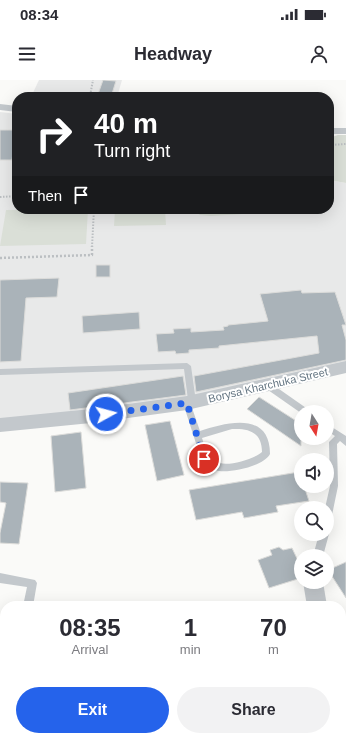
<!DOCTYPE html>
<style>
:root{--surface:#fff;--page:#f2f2f3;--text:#2b2b33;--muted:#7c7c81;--accent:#2563eb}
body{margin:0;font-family:Arial,sans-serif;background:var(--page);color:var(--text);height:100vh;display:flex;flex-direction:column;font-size:15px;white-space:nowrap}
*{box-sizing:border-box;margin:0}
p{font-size:13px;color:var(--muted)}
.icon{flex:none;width:22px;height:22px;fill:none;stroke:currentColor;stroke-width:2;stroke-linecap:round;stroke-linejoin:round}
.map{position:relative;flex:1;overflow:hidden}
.side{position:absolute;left:0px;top:521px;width:346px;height:140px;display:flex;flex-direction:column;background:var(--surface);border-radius:16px 16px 0 0;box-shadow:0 4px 16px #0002}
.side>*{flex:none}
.top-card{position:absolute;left:12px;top:12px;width:322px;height:122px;border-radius:16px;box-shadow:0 4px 16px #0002;background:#202124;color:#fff;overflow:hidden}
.needle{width:26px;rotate:169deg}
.controls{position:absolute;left:294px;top:325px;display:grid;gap:8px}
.controls a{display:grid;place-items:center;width:40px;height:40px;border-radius:50%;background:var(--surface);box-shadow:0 4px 16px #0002;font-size:20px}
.pin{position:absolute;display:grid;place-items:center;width:34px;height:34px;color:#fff;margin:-17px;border:2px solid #fff;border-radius:50%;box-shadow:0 1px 4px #0007}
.me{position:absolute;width:44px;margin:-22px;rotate:83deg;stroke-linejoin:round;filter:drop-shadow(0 0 3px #0008)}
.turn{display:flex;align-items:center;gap:14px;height:84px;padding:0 16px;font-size:18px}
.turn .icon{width:52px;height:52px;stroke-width:2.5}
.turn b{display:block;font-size:28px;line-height:34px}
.then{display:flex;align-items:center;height:38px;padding:0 16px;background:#0003;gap:8px;font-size:15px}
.eta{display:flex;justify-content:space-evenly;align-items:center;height:68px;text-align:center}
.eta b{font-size:24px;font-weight:800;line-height:28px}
.action{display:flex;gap:8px;margin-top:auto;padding:8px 16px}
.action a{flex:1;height:46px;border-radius:24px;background:var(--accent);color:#fff;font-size:16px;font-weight:800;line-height:46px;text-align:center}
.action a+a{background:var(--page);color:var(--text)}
.status{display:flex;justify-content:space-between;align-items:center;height:28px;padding:0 20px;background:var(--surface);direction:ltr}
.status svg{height:11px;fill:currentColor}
header{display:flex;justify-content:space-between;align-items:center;height:52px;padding:0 16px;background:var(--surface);font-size:18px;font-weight:800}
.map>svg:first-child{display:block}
.built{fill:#e8e9e9}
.green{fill:#dadfd7}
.building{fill:#aab3b9;stroke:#dcdcda}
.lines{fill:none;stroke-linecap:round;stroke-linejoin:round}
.path-far1{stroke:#bbbfc2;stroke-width:2;stroke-dasharray:1.5 1.5;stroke-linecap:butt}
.path{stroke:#bbbfc2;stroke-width:2.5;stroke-dasharray:2 2;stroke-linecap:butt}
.service{fill:#c3c8cc;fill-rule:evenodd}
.minor{fill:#c3c8cc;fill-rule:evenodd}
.route{stroke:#2563eb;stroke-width:7;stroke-dasharray:0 12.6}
.labels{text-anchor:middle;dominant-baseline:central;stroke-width:4;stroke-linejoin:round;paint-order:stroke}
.street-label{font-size:11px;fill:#657683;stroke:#fff}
</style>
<div class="status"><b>08:34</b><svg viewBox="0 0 49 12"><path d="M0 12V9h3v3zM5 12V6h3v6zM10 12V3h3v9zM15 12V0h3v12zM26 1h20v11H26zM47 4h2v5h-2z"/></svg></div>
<header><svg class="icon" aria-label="menu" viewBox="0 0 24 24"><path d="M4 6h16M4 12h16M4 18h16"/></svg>Headway<svg class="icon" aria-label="person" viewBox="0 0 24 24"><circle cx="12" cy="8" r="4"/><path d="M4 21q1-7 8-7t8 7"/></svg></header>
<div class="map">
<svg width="346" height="661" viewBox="0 0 346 661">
<rect width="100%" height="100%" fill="#fafaf8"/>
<g class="built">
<path d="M39 0H122L117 17H31Z"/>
<path d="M0 32 17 34V129H329V100L346 103V287L187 323 0 345Z"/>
</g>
<g class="green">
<path d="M338 55H346V103L329 100V63L332 57Z"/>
<path d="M88 129 86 164 0 166 6 130Z"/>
<path d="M115 129H165L166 145 114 146Z"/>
<path d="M190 129H324L211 136 200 135Z"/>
</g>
<g class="building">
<path d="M103 0 116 1 111 17H97Z"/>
<path d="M0 50H16L12 80H0Z"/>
<rect x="96" y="185" width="14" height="12"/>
<path d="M59 198 57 217 26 218 21 281 0 282V200Z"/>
<path d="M301 210 302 213 335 212 346 245H342L346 260V280L196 312 194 296 319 273 317 256 219 266V268L189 270V273L176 274 175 271 158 272 156 254 174 253 173 249 191 248V252L224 250 223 247 228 246V245L268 241 260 214Z"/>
<path d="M139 232 140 249 83 253 82 236Z"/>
<path d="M183 296 186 315 70 330 68 313Z"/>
<path d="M259 317 301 344V366L247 329Z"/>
<path d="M170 341 184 395 157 401 145 345Z"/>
<path d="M81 352 86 408 55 412 51 356Z"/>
<path d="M299 392 301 406H304L309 421 276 426 278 432 244 438 242 432 196 440 189 410Z"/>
<path d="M0 402 28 403 19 464 0 463V453L6 423 0 422Z"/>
<path d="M279 467 283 470 292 468 301 487V498L269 508 258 480 272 475 270 470Z"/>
<path d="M346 482V518L328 490Z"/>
</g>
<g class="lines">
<g class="path-far1">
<path d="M82 17 90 16 93 0"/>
<path d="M329 65 346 64"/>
<path d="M0 117 17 116"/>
<path d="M92 167 94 129"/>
</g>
<path class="path" d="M0 178 92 175V166"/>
<g class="service">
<path d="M187 283 191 286 196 322 195 324 191 325 200 351C227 342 270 331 270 374 264 386 231 393 219 391 213 390 207 384 202 382L183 323 184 321 188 320 184 289 0 295V289ZM232 349C250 348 262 353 262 372 254 379 230 386 220 383 216 382 212 379 208 377L202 358Z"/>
<path d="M269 302 309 330 310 332 301 333 268 310 265 305 266 303Z"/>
<path d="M327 344 346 356V366L340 361 337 364 338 406 331 440 330 443 327 444V428H325L330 406 329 362 335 356 327 351Z"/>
<path d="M327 451 329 454 323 476H313L319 454H327Z"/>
<path d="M0 493 35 500 37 503 33 526H23L27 507 0 503Z"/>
</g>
<g class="minor">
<path d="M0 24 17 26V32L0 30Z"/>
<rect x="329" y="48" width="17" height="6"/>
<path d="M346 281V293L187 330 91 343 0 352V338L91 329 187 316Z"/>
<path d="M303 502H323L327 526H307Z"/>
<path d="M19 656H41L40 661H18Z"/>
<rect x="310" y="656" width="22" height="5"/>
</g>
</g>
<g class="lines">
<path class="route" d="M106 334 187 323 204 379"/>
</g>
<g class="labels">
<g class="street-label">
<text transform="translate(268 305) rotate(-13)">Borysa Kharchuka Street</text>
</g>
</g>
</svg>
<div class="controls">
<a><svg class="needle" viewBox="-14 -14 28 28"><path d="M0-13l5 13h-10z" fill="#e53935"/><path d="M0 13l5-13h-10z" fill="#7c7c81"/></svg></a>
<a><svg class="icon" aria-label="sound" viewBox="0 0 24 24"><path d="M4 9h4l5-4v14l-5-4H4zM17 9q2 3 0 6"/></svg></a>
<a><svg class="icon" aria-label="search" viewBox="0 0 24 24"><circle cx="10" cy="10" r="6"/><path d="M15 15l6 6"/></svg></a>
<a><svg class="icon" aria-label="layers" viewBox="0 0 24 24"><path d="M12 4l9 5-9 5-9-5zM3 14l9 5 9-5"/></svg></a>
</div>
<div class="pin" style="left:204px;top:379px;background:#d93025"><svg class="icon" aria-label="arrive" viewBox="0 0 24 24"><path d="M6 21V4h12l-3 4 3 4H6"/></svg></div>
<svg class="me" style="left:106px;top:334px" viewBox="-20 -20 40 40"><circle r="17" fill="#2563eb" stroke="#fff" stroke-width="3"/><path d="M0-11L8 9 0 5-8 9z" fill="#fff"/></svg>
<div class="top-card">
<div class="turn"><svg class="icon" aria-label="right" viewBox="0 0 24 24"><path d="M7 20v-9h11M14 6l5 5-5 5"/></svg><div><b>40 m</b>Turn right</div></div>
<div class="then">Then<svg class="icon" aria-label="arrive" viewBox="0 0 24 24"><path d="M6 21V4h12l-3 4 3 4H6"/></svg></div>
</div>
<section class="side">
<div class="eta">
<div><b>08:35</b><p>Arrival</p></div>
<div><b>1</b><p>min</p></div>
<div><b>70</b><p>m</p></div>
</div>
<div class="action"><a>Exit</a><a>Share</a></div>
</section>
</div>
